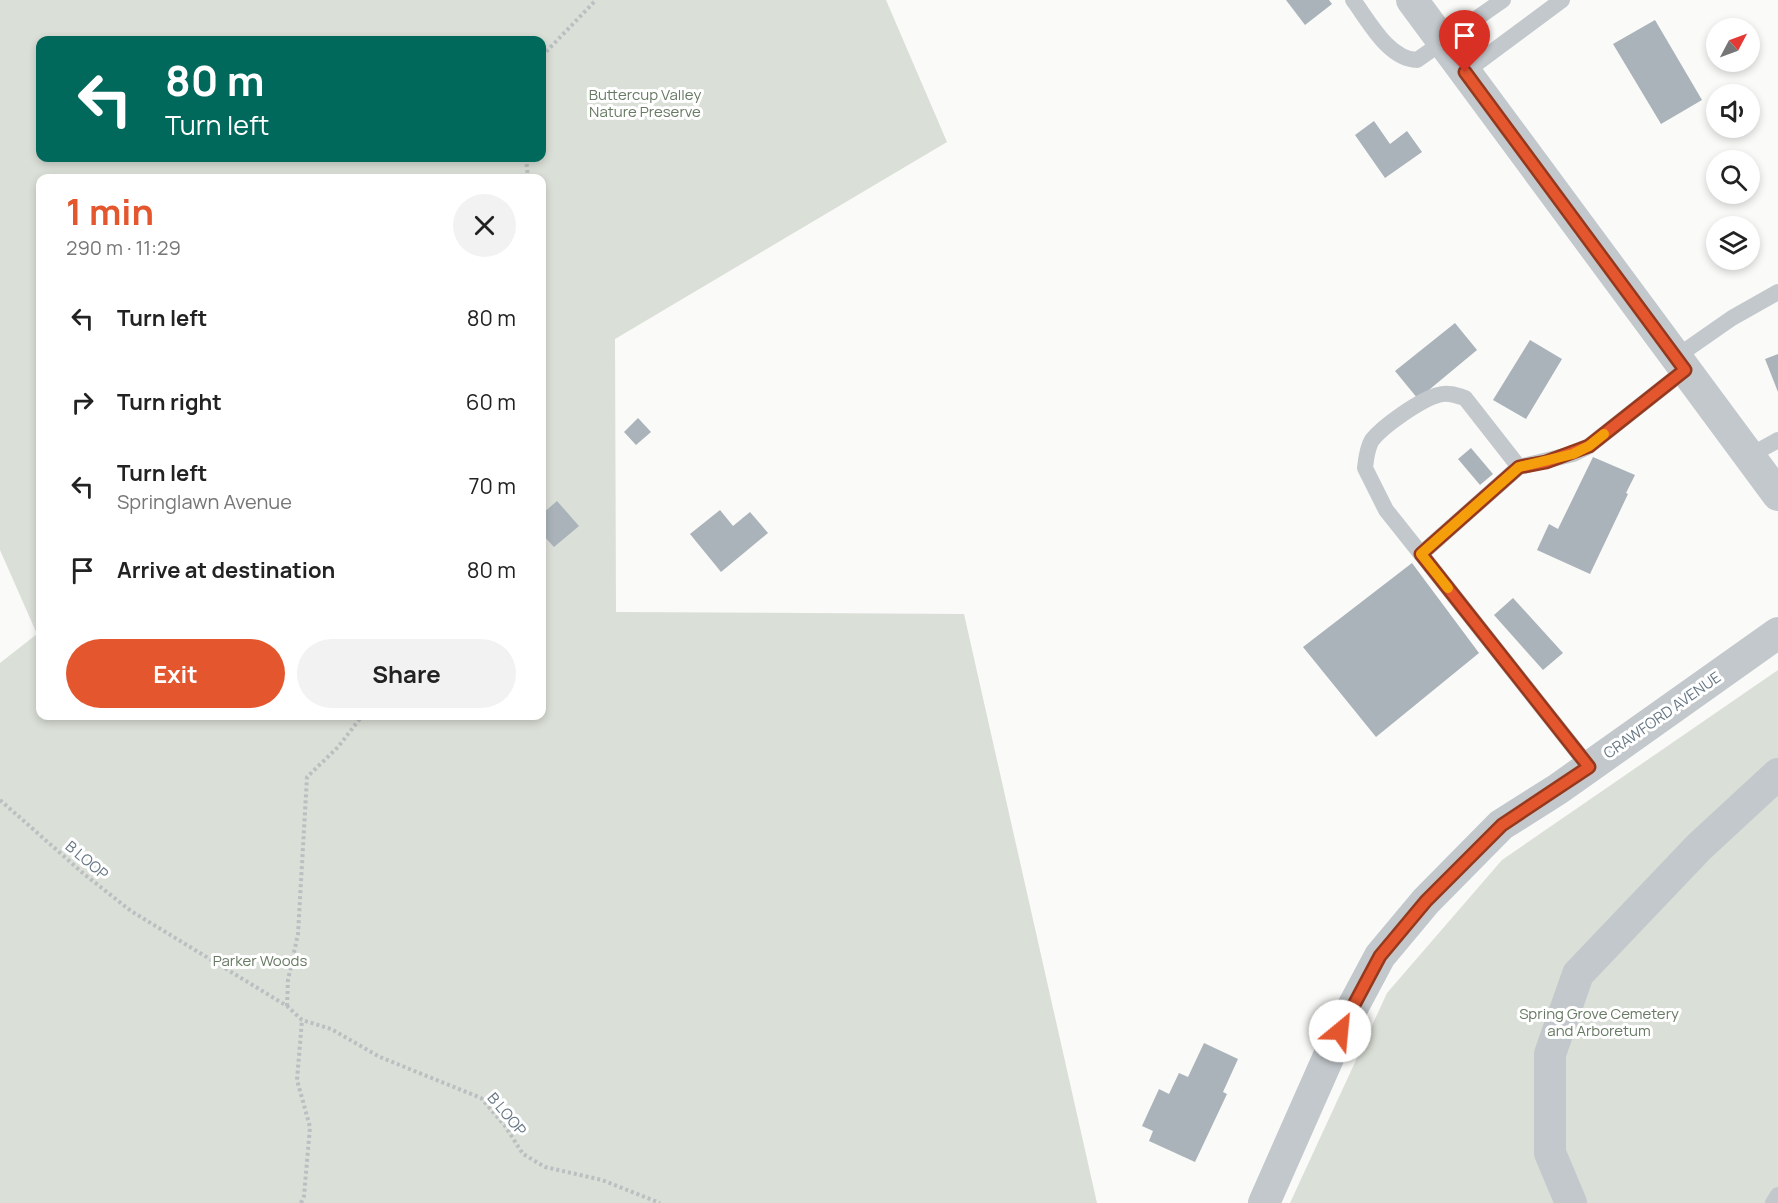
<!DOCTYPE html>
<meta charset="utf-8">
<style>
:root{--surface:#fff;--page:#f2f2f2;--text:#222;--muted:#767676;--accent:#e4572e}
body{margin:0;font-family:Manrope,sans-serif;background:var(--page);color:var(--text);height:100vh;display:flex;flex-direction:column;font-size:22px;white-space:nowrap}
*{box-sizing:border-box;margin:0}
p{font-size:20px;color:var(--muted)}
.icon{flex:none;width:33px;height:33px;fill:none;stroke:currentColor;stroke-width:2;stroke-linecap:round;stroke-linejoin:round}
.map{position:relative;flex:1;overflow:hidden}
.drawer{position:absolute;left:36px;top:174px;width:510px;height:546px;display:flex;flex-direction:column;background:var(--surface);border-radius:12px;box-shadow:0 3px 9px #0003}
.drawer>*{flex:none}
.guide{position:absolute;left:36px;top:36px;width:510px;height:126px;border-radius:12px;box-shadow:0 3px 9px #0003;background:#00695c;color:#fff;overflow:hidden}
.needle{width:39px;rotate:49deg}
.tools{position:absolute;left:1706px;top:18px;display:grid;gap:12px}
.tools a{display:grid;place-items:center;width:54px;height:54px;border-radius:50%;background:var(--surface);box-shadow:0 3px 9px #0003;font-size:30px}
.pin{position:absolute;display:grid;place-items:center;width:51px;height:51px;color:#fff;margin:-62px -26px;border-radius:50% 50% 50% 0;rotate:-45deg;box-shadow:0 0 6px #0007}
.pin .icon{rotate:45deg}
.me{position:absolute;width:66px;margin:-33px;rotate:28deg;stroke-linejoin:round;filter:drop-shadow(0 0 4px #0008)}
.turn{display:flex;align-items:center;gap:21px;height:126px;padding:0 30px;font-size:27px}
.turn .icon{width:78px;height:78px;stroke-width:2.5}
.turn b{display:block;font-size:42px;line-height:51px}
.round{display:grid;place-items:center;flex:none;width:63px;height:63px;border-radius:32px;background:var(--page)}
.overview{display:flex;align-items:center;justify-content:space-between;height:102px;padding:0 30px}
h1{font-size:36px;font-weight:700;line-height:45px;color:var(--accent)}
.cta{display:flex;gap:12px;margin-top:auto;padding:12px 30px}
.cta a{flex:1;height:69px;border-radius:36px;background:var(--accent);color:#fff;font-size:24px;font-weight:700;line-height:69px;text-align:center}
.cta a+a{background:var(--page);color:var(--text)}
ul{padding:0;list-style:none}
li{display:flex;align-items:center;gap:18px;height:84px;padding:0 30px}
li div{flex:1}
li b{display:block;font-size:22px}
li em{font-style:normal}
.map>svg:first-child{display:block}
.green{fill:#dadfd7;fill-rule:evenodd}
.building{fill:#aab3b9}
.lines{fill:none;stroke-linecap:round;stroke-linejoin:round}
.path{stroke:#bbbfc2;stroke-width:4;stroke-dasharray:3 3;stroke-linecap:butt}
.lane{stroke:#c3c8cc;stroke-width:16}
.street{stroke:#c3c8cc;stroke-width:32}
.route-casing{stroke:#94391e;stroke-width:15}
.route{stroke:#e4572e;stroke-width:10}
.slow{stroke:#f59e0b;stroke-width:10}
.labels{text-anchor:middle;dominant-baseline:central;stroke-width:6;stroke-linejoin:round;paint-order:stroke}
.park-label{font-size:15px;fill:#687a64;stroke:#fff}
.street-label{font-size:15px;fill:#657683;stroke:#fff}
</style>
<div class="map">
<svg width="1778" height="1203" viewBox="0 0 1778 1203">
<rect width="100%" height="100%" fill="#fafaf8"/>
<g class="green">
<path d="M0 0H886L947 142 615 339 616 612 964 614 1097 1203H0V663L37 634 0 550ZM40 40H542V158H40ZM40 178H542V716H40Z"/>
<path d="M1778 670V1203H1290L1387 993 1502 860Z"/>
</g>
<g class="building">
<path d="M1286 0H1329L1332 4 1305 25Z"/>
<path d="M1655 20 1702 100 1661 124 1613 44Z"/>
<path d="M1374 121 1390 144 1407 131 1422 152 1385 178 1355 135Z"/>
<path d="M1455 323 1477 350 1418 399 1395 371Z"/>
<path d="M1530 340 1562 359 1526 419 1493 400Z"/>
<path d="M1778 354V392L1765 359Z"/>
<path d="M638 418 651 432 636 445 624 432Z"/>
<path d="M1471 448 1493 474 1480 485 1458 459Z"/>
<path d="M1593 457 1635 475 1626 493 1628 494 1590 574 1537 550 1549 524 1558 529Z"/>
<path d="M557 501 579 526 554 547 542 534V514Z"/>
<path d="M720 510 733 526 750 512 768 533 721 572 690 534Z"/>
<path d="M1412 563 1479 653 1376 737 1303 647Z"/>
<path d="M1513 598 1563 653 1543 670 1494 615Z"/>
<path d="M1204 1043 1238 1059 1223 1092 1227 1094 1195 1162 1149 1141 1153 1131 1142 1126 1159 1089 1169 1094 1179 1073 1188 1077Z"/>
</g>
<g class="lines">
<g class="path">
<path d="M542 56 596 0"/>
<path d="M526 158 528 178"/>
<path d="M0 800 84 874 131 911 287 1006 302 1020 331 1029 380 1057 481 1098 505 1126 523 1154 545 1167 602 1180 660 1203"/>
<path d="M287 1006 288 980 298 934 307 777 338 747 362 716"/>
<path d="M301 1203 304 1196 310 1127 297 1080 302 1020"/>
</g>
<g class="lane">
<path d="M1353 0C1369 21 1388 59 1417 60L1503 0"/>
<path d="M1465 72 1562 0"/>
<path d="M1676 357 1732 318 1778 292"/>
<path d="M1749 456 1778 440"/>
<path d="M1421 554 1386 510 1365 468C1366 459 1367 448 1372 440 1383 426 1420 400 1438 395 1447 392 1456 395 1465 398L1519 467"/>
<path d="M1589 767 1421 554 1519 467 1573 454 1589 446 1685 370"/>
<path d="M1773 1203 1778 1195"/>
</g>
<g class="street">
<path d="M1412 0 1778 495"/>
<path d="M1264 1203 1340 1031 1380 956 1426 901 1501 825 1558 789 1778 633"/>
<path d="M1571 1203 1550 1153V1054L1578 974 1699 847 1778 774"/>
</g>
</g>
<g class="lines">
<g class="route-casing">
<path id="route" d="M1340 1031 1380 956 1426 901 1502 825 1589 767 1421 554 1519 467 1546 462 1589 446 1685 370 1465 72"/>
</g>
<use href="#route" class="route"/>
<path class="slow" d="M1448 588 1421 554 1519 467 1573 454 1589 446 1604 434"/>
</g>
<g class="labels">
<g class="park-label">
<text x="645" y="94">Buttercup Valley<tspan x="645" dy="17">Nature Preserve</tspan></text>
<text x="260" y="960">Parker Woods</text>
<text x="1599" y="1013">Spring Grove Cemetery<tspan x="1599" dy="17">and Arboretum</tspan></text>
</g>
<g class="street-label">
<text transform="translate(1662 715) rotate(-35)">CRAWFORD AVENUE</text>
<text transform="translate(87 860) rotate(40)">B LOOP</text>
<text transform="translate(507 1114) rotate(50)">B LOOP</text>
</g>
</g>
</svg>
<div class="tools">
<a><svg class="needle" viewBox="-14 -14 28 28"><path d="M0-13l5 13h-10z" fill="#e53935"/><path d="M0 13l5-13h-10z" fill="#767676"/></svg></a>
<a><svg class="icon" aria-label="sound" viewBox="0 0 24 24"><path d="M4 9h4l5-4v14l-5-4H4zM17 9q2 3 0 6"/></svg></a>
<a><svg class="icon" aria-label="search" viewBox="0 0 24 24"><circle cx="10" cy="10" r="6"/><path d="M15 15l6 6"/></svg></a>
<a><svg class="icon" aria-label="layers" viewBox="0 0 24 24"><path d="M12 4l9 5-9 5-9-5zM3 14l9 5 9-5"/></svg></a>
</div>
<div class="pin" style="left:1465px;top:72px;background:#d93025"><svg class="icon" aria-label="arrive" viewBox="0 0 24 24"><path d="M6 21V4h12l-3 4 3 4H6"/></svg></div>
<svg class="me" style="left:1340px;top:1031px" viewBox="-20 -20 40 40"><circle r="19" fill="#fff"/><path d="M0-13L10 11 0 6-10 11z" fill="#e4572e"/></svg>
<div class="guide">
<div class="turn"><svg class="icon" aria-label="left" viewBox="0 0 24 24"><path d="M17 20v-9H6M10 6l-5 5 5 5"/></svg><div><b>80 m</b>Turn left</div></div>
</div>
<section class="drawer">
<div class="overview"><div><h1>1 min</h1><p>290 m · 11:29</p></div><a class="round"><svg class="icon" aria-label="close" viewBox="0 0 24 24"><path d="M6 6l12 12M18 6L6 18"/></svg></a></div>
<ul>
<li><svg class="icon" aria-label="left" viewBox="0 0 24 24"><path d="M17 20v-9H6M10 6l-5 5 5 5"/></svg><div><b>Turn left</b></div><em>80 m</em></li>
<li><svg class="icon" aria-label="right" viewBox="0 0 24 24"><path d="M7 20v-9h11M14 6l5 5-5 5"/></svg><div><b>Turn right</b></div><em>60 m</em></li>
<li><svg class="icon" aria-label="left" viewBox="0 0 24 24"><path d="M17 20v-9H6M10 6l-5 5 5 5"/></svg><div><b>Turn left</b><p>Springlawn Avenue</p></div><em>70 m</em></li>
<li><svg class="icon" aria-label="arrive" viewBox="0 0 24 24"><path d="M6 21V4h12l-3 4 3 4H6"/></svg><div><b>Arrive at destination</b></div><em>80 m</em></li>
</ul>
<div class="cta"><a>Exit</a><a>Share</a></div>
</section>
</div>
